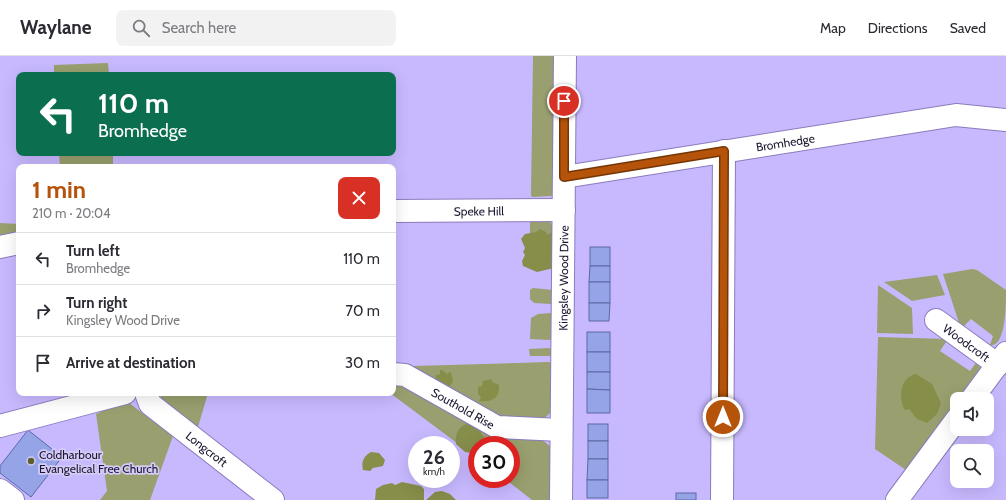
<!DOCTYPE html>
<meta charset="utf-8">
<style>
:root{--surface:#fff;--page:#f2f2f3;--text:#2b2b33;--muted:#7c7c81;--line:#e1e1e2;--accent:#b45309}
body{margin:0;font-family:Cabin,sans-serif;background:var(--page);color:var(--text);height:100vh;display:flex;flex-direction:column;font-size:15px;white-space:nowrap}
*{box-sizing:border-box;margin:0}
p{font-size:13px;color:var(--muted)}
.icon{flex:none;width:22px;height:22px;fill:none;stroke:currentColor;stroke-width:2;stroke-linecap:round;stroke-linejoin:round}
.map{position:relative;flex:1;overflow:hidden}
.side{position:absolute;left:16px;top:108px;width:380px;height:232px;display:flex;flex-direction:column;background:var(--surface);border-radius:8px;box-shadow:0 4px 16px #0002}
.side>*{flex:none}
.banner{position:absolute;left:16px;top:16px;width:380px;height:84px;border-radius:8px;box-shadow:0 4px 16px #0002;background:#0b6e4f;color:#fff;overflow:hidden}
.tools{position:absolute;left:950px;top:336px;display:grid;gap:8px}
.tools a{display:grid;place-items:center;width:44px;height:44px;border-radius:8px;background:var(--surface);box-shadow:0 4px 16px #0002;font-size:20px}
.speed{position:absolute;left:408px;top:380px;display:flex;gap:8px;font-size:20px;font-weight:700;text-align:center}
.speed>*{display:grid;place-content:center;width:52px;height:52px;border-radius:50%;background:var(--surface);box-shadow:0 4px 16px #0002;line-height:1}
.speed small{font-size:10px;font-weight:400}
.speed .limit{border:6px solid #d22;background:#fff;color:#111}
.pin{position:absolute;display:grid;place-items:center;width:34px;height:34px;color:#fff;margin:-17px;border:2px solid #fff;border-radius:50%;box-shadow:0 1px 4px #0007}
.me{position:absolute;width:44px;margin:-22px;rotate:0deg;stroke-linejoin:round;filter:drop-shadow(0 0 3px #0008)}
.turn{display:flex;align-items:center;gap:14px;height:84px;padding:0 16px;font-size:18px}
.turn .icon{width:52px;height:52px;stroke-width:2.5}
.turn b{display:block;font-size:28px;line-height:34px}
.round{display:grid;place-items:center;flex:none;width:42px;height:42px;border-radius:8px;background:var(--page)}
.summary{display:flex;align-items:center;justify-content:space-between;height:68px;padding:0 16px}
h1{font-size:24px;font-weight:700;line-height:30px;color:var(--accent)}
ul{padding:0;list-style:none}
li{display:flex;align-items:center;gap:12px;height:52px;padding:0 16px;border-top:1px solid var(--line)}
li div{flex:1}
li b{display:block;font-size:15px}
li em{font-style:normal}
header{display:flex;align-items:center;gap:24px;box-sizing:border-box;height:56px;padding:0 20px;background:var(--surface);border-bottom:1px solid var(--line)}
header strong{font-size:19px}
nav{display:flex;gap:22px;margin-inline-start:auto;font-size:14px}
.search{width:280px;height:36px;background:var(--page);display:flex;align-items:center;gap:10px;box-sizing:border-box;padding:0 14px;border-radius:8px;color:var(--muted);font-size:15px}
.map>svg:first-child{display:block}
.green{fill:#999f6e}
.forest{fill:#878e4a}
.building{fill:#95a4e6;stroke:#5c68a6}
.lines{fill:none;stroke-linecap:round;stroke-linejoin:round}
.minor-casing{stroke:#8b7bbd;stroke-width:24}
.minor{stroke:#fff;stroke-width:22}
.route-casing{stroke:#753606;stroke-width:10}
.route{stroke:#b45309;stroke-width:7}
.poi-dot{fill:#5a5f2d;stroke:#d4cbf6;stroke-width:1.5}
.labels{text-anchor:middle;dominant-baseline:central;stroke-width:3.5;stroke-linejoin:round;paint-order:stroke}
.street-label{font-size:12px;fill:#1d1630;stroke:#d4cbf6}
.poi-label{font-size:12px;fill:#1d1630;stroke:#d4cbf6;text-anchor:start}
</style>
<header>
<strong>Waylane</strong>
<div class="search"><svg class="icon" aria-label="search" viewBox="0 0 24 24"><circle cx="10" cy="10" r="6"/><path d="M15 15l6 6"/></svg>Search here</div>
<nav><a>Map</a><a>Directions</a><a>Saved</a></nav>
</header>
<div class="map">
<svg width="1006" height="444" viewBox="0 0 1006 444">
<rect width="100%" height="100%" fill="#c8b9ff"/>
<g class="green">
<path d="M533 0H555L554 138 551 140 532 141 531 139Z"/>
<path d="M108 7 109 19H54V9Z"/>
<path d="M59 97H113V111H60Z"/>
<path d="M530 164 549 165 553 169 554 199 530 200Z"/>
<path d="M0 167 19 168V178L0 182Z"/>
<path d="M972 213 977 214 1006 234C1006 248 1006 292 990 289L993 280 971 263 961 273 943 218Z"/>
<path d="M937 219 945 239 912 245 884 226Z"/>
<path d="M878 229 912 252 913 278 877 277Z"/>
<path d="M533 232 553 234 554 246 551 248 534 247 530 243V234Z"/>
<path d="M551 257 553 261 552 283 549 284 530 283 531 262 538 258Z"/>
<path d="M878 281 948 283 940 295 970 315 978 304 980 312 978 315 906 414 875 393Z"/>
<path d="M550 292 552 300H530L529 293Z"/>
<path d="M548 306 552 307V355L543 364 506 365 412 313 413 310Z"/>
<path d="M393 327H399L539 381 552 392 551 444H532L505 423H511V389H477V402L390 337H393Z"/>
<path d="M162 337H208L198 371 194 372 160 343Z"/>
<path d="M125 344 173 380 150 444H100L107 435 96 358Z"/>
</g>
<g class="forest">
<path d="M540 173 546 176 547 179 552 176 554 178V212L537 216 523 210 522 205 525 199 523 196 525 192 521 183 525 178 536 176Z"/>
<path d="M440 314H442L447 318 451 316 453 326 449 331 435 324 436 319 440 318Z"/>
<path d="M916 318 932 328 941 347 937 358 927 367 917 363 909 353 905 354C898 342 900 321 916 318Z"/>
<path d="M492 323V326L499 329C500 343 492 346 479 345L481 341 478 338V331L482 330 483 325Z"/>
<path d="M467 368 481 373V378L488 386V389H477V398L465 396 456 388C455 379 458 370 467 368Z"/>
<path d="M371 396 379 397 385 404 383 410 373 412 370 415 363 414C361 405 364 400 371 396Z"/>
<path d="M402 426 421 430 424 433V444H375L376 433 383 429 392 427 395 429Z"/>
<path d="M442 435 450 438 456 444H426L435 436Z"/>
</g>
<g class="building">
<rect x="590" y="191" width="20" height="19"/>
<path d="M590 210H610V226H589Z"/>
<rect x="589" y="226" width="21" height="21"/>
<path d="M589 247H610L609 265H589Z"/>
<rect x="587" y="276" width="23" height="20"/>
<rect x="587" y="296" width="23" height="20"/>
<path d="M587 316H610V334L587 333Z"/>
<path d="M587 333 610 334V357H587Z"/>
<rect x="588" y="368" width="20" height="17"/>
<path d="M28 374 62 401 31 441 0 417V410Z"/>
<rect x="588" y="385" width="20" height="18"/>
<path d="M588 403H608V424H587Z"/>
<rect x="587" y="424" width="21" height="18"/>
<rect x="676" y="437" width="20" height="7"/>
</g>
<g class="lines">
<g class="minor-casing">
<g id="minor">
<path id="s1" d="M564 121 956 59 1006 64"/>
<path id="s2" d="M393 155 564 154"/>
<path d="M0 191 19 187"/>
<path id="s3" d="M936 264 998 309"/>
<path id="s4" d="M393 318 405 319 497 371 561 374"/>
<path id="s5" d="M146 337 150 348 273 444"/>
<path d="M972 343 1006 297"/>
<path d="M0 370 125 337"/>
<path d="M0 434 13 444"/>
<path id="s6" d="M561 444 565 0"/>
<path d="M722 444 724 95"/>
<path d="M897 444 957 363"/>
</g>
</g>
<use href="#minor" class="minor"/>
</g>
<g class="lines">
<g class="route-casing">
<path id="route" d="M564 45V121L724 95 723 361"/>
</g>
<use href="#route" class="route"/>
</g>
<circle class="poi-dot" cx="31" cy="405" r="4"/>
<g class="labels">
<g class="street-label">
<text stroke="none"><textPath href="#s1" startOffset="224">Bromhedge</textPath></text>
<text stroke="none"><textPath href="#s2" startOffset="86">Speke Hill</textPath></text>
<text stroke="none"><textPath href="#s6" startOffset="222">Kingsley Wood Drive</textPath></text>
<text stroke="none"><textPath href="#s3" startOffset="38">Woodcroft</textPath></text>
<text stroke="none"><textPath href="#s4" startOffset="79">Southold Rise</textPath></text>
<text stroke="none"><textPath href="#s5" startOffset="84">Longcroft</textPath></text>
</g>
<g class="poi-label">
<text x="39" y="398">Coldharbour<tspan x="39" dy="14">Evangelical Free Church</tspan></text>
</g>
</g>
</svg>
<div class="tools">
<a><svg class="icon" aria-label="sound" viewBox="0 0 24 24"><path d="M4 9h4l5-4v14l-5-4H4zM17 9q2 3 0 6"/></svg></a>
<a><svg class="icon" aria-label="search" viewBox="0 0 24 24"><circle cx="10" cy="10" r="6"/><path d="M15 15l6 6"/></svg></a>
</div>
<div class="speed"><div>26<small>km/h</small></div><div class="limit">30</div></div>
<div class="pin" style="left:564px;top:45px;background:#d93025"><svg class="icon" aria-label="arrive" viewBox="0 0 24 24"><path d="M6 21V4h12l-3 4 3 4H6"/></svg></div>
<svg class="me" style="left:723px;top:361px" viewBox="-20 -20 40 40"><circle r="17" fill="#b45309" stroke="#fff" stroke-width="3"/><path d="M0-11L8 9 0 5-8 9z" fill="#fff"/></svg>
<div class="banner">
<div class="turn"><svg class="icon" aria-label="left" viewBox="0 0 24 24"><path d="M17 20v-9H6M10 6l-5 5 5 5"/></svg><div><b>110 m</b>Bromhedge</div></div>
</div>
<section class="side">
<div class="summary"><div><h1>1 min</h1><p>210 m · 20:04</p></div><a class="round" style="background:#d93025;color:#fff"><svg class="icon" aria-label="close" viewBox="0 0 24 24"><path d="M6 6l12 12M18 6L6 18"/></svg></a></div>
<ul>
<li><svg class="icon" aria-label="left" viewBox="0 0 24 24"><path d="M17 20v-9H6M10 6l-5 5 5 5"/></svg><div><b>Turn left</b><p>Bromhedge</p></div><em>110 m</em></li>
<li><svg class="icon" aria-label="right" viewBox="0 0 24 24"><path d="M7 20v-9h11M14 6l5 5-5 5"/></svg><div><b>Turn right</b><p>Kingsley Wood Drive</p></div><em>70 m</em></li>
<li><svg class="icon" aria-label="arrive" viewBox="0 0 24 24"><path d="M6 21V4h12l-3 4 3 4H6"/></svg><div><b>Arrive at destination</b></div><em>30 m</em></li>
</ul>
</section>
</div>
